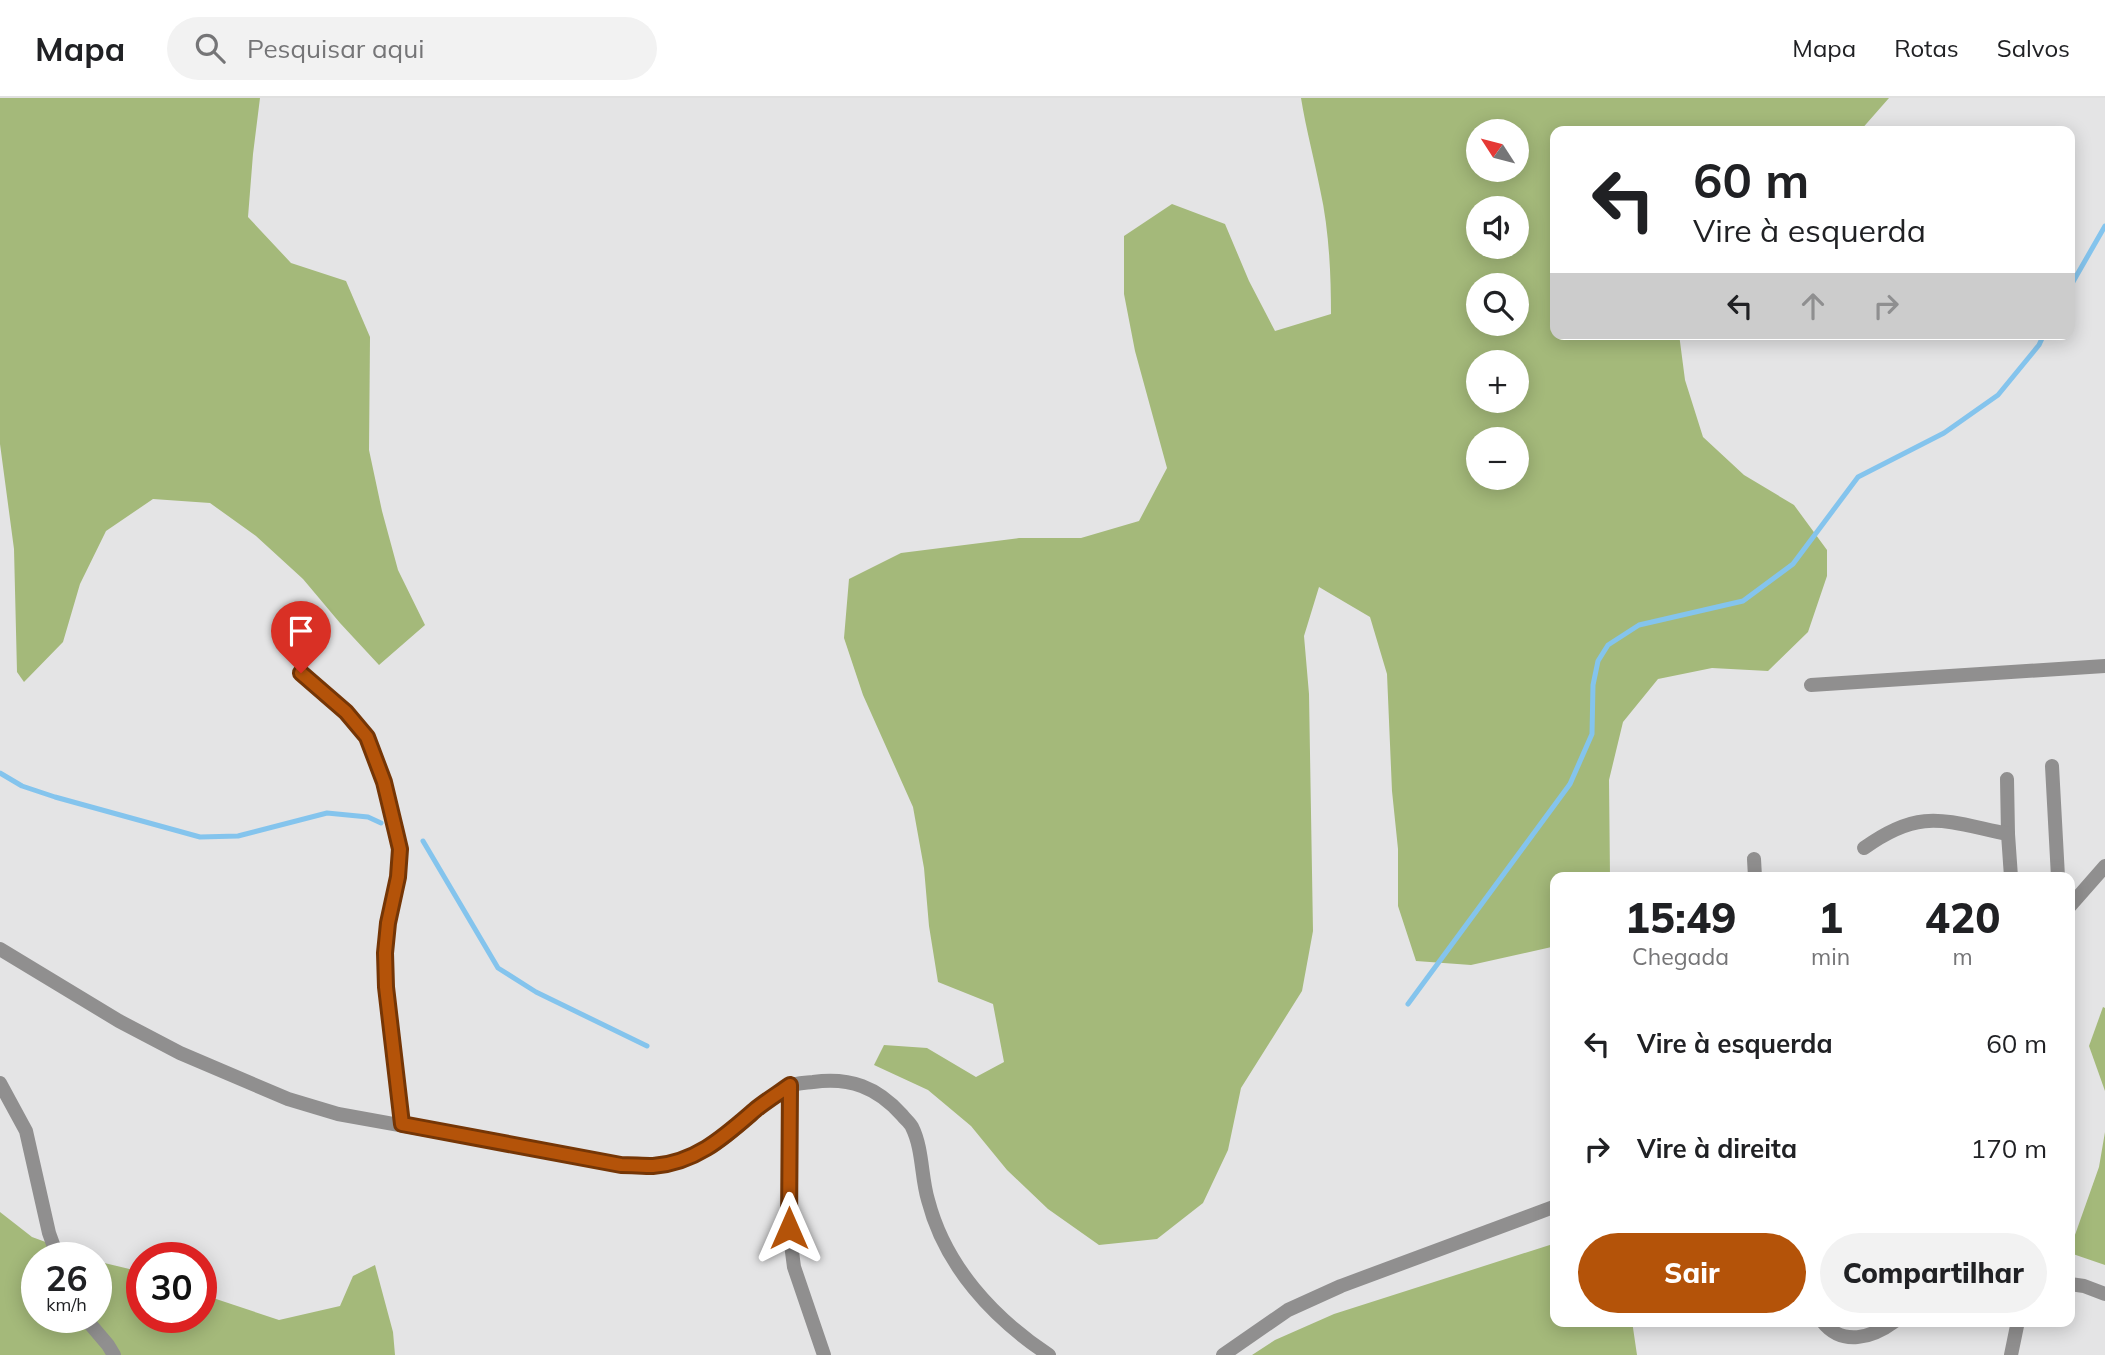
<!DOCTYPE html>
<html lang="pt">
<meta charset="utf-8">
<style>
:root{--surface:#fff;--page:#f2f2f2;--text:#202124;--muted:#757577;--line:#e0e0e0;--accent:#b45309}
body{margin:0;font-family:Mulish,sans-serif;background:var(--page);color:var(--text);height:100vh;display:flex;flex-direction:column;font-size:26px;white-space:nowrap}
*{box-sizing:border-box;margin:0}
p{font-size:23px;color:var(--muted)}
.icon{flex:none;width:38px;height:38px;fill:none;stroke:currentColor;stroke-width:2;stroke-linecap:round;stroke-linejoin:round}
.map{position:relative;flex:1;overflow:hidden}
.sheet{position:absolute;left:1550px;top:774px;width:525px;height:455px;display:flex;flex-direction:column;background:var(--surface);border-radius:14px;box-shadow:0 4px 18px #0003}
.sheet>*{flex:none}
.guide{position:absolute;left:1550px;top:28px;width:525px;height:214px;border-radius:14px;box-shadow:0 4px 18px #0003;background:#fff;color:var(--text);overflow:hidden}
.needle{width:46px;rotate:306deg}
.tools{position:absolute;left:1466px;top:21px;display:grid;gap:14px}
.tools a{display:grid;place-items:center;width:63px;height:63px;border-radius:50%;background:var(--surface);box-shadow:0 4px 18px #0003;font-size:35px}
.speed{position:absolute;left:21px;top:1144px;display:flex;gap:14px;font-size:35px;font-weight:700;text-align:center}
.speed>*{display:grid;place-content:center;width:91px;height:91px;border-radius:50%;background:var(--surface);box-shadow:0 4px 18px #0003;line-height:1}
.speed small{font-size:18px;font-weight:400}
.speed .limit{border:10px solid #d22;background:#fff;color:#111}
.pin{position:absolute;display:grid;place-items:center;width:60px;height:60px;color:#fff;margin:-72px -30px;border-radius:50% 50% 50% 0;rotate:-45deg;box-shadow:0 0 7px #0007}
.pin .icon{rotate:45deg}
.me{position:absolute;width:77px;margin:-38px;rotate:0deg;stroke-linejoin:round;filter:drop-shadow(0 0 5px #0008)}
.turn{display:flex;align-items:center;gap:24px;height:147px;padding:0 28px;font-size:32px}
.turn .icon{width:91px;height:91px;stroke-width:2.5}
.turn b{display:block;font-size:49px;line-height:60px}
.lanes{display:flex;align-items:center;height:66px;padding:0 28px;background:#0003;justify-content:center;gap:35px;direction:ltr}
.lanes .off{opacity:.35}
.eta{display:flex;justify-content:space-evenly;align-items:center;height:119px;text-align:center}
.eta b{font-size:42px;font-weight:800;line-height:49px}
.button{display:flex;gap:14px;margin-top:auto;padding:14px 28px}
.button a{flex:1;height:80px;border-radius:42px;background:var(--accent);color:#fff;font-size:28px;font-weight:800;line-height:80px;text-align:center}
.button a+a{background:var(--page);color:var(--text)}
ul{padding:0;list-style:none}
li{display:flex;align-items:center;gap:21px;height:105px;padding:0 28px}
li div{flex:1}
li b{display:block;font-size:26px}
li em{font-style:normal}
header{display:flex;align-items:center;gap:42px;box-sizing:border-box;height:98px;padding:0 35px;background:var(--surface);border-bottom:2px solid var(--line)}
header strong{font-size:33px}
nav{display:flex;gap:38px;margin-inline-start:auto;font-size:24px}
.search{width:490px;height:63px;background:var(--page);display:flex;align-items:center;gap:18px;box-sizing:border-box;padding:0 24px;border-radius:38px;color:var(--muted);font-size:26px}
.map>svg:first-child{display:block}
.forest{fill:#a4b97a;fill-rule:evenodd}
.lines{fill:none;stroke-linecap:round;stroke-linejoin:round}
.stream{stroke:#84c4ed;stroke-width:5}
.minor{stroke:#908f8f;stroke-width:14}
.tertiary{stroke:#908f8f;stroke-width:14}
.route-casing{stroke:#753606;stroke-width:18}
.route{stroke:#b45309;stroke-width:12}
</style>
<header>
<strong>Mapa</strong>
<div class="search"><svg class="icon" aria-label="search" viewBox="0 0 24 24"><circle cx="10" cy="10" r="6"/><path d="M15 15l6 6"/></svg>Pesquisar aqui</div>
<nav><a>Mapa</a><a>Rotas</a><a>Salvos</a></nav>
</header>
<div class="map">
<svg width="2105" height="1257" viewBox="0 0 2105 1257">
<rect width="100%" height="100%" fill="#e4e4e5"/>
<g class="forest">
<path d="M0 0H260L253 56 248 119 291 165 346 183 370 239 369 352 382 413 398 472 425 527 379 567 340 525 303 481 256 438 210 405 153 401 106 433 80 486 63 544 24 584 17 574 14 451 0 346Z"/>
<path d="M1301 0H1889L1860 33H1556V236H1679L1685 282 1703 339 1744 377 1794 407 1827 452V478L1808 534 1768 573 1712 570 1658 581 1623 624 1609 682 1610 779H1556V848L1471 867 1416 863 1398 808V751L1392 693 1387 576 1370 519 1319 489 1304 538 1309 596 1313 833 1302 893 1241 990 1228 1052 1203 1105 1157 1141 1099 1147 1048 1111 1007 1072 971 1028 928 992 874 967 884 947 927 950 976 979 1004 964 993 906 938 884 929 828 924 770 913 709 863 597 844 540 849 481 901 455 1019 440H1081L1139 423 1167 370 1135 253 1124 196V138L1172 106 1225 126 1249 183 1275 233 1331 216C1331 175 1329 131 1320 91 1314 60 1306 31 1301 0ZM1517 33V72H1479V33ZM1517 110V149H1479V110ZM1479 187H1517V226H1479ZM1517 264V303H1479V264ZM1517 341V380H1479V341Z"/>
<path d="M2103 909 2105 910V993L2089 948Z"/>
<path d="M2105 1034V1167L2070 1155V1151L2099 1069Z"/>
<path d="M0 1114 32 1139 89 1160H37V1220H96V1163L142 1174V1220H201V1196L279 1222 340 1208 353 1178 375 1167 393 1234 395 1257H0Z"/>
<path d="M1556 1145V1223H1632L1637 1257H1252L1275 1242 1334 1216Z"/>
</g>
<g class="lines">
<g class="stream">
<path d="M2070 189 2105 128"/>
<path d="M0 675 22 688 55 699 200 739 238 738 327 715 368 719 381 725"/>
<path d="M423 743 498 870 536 894 647 948"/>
<path d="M1408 906 1570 686 1592 636 1593 587 1598 563 1608 547 1639 527 1743 503 1793 466 1858 379 1944 335 1998 297 2039 247 2044 236"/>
</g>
<g class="minor">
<path d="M301 575 346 614 367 639 384 684 400 751 398 779 388 825 385 855 386 889 402 1026"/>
<path d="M1811 587 2105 568"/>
<path d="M2052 668 2058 779"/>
<path d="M2007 681 2008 736"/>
<path d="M1864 750C1921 709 1944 723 2008 736L2011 779"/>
<path d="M1754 761 1755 779"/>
<path d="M0 985 26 1033 49 1135 58 1160"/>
<path d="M790 987 789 1131 794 1169 824 1257"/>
<path d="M2070 1186 2084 1188 2105 1196"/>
<path d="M85 1220 108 1247 114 1257"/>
<path d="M1822 1223C1842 1249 1872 1240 1895 1223"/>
<path d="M2011 1257 2018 1223"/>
</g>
<g class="tertiary">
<path d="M2070 808 2105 768"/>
<path d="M0 851 119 923 180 955 288 1001 338 1016 621 1067C652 1068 674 1067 703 1053 733 1039 758 1007 787 989 794 985 804 985 813 984 850 979 877 989 902 1017 905 1021 910 1025 912 1029 923 1051 921 1079 928 1102 945 1168 993 1220 1049 1257"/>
<path d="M1223 1257 1288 1212 1341 1188 1556 1108"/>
</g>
</g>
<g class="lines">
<g class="route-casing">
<path id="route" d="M301 575 346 614 367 639 384 684 396 734 400 751 398 779 388 825 385 855 386 889 402 1026 621 1067C631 1067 643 1068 653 1068 696 1065 725 1038 755 1012 766 1003 779 995 790 987L789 1130"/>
</g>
<use href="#route" class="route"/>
</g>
</svg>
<div class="tools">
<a><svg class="needle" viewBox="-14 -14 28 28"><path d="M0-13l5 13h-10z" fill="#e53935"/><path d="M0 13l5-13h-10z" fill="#757577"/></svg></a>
<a><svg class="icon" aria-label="sound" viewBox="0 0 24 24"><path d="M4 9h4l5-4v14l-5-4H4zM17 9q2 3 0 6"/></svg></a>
<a><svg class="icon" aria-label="search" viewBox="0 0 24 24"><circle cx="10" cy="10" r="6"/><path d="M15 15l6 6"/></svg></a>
<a>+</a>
<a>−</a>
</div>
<div class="speed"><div>26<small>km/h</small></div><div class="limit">30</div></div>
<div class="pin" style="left:301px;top:575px;background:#d93025"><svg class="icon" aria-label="arrive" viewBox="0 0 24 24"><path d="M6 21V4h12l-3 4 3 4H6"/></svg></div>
<svg class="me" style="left:789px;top:1130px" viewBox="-20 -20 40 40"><path d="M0-17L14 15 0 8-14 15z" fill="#b45309" stroke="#fff" stroke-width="4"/></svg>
<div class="guide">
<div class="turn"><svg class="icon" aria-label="left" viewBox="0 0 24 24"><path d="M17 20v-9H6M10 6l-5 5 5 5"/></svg><div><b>60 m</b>Vire à esquerda</div></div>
<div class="lanes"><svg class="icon" aria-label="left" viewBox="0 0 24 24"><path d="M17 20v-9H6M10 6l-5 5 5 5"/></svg><svg class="icon off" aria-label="ahead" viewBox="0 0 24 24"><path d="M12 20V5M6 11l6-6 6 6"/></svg><svg class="icon off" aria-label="right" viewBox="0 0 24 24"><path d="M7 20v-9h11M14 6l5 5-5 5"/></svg></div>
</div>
<section class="sheet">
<div class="eta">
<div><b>15:49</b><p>Chegada</p></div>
<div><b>1</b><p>min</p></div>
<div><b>420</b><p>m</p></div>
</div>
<ul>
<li><svg class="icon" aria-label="left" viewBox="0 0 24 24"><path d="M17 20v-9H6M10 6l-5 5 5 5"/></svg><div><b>Vire à esquerda</b></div><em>60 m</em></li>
<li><svg class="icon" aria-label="right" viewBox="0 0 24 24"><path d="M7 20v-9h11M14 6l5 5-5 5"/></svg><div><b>Vire à direita</b></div><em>170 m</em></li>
</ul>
<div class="button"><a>Sair</a><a>Compartilhar</a></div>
</section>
</div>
